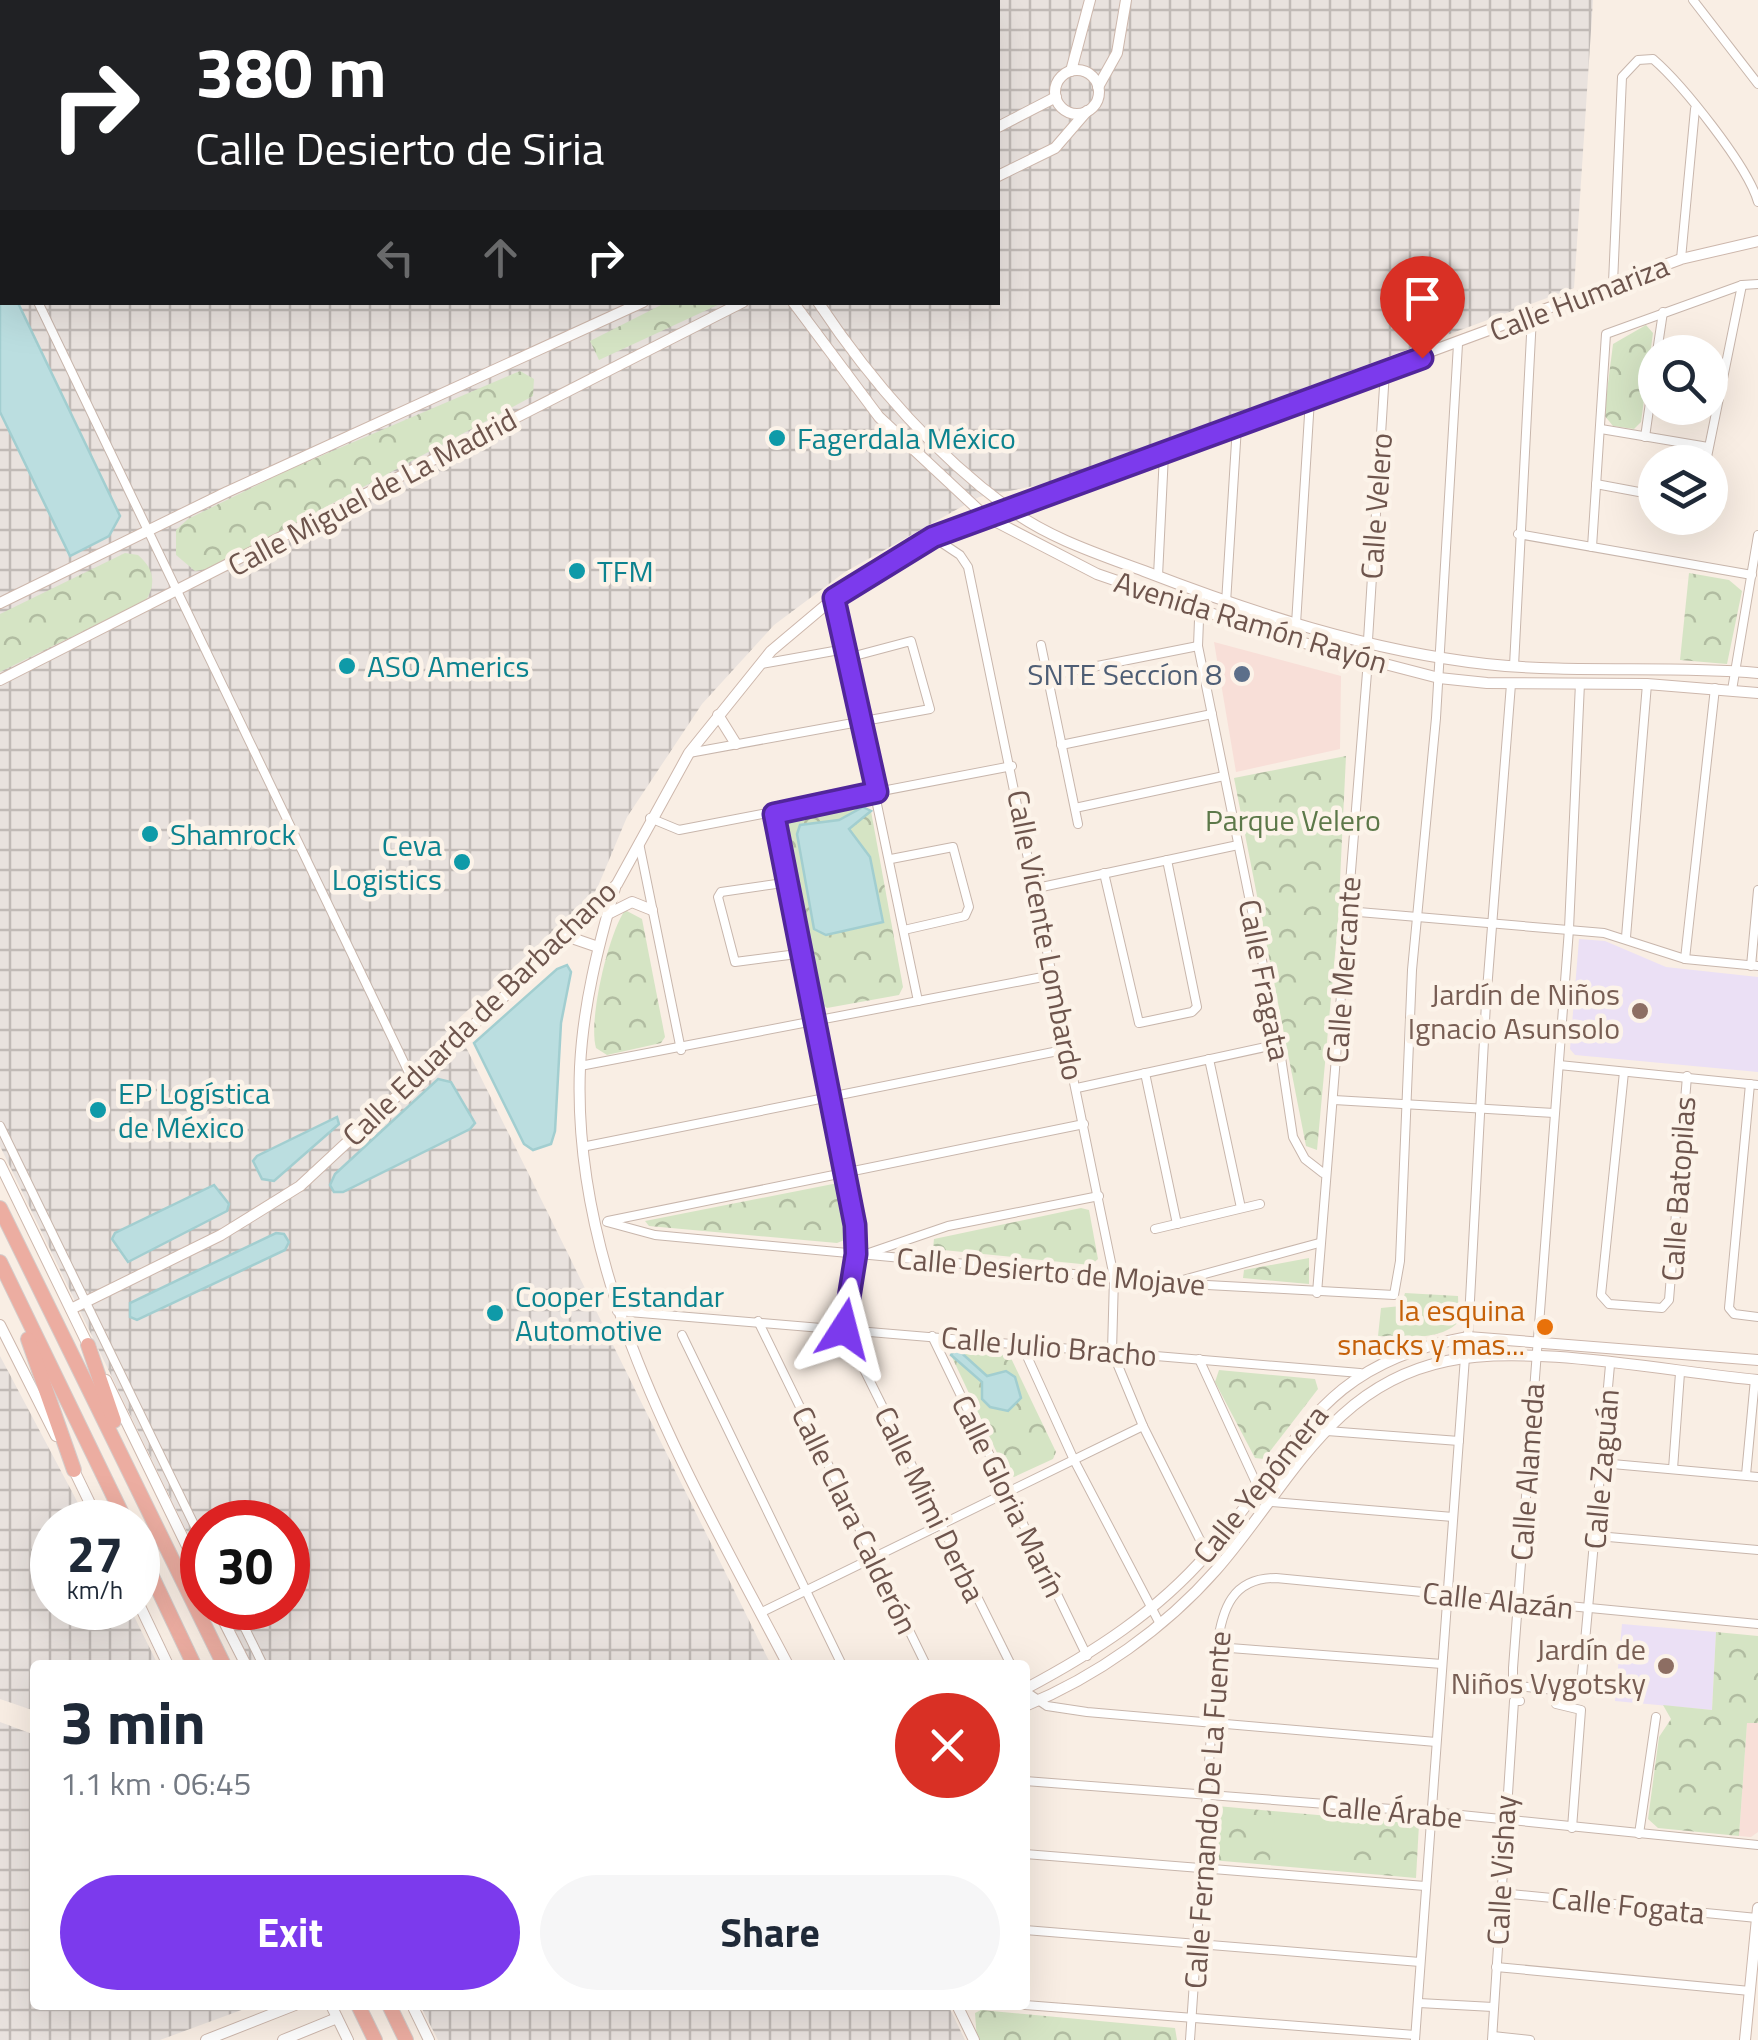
<!DOCTYPE html>
<meta charset="utf-8">
<style>
:root{--surface:#fff;--page:#f6f6f7;--text:#1f2937;--muted:#747a83;--accent:#7c3aed}
body{margin:0;font-family:"Titillium Web",sans-serif;background:var(--page);color:var(--text);height:100vh;display:flex;flex-direction:column;font-size:38px;white-space:nowrap}
*{box-sizing:border-box;margin:0}
p{font-size:32px;color:var(--muted)}
.icon{flex:none;width:55px;height:55px;fill:none;stroke:currentColor;stroke-width:2;stroke-linecap:round;stroke-linejoin:round}
.map{position:relative;flex:1;overflow:hidden}
.sheet{position:absolute;left:30px;top:1660px;width:1000px;height:350px;display:flex;flex-direction:column;background:var(--surface);border-radius:10px;box-shadow:0 10px 40px #0002}
.sheet>*{flex:none}
.guide{position:absolute;left:0px;top:0px;width:1000px;height:305px;box-shadow:0 10px 40px #0002;background:#202124;color:#fff;overflow:hidden}
.buttons{position:absolute;left:1638px;top:335px;display:grid;gap:20px}
.buttons a{display:grid;place-items:center;width:90px;height:90px;border-radius:50%;background:var(--surface);box-shadow:0 10px 40px #0002;font-size:50px}
.speed{position:absolute;left:30px;top:1500px;display:flex;gap:20px;font-size:50px;font-weight:700;text-align:center}
.speed>*{display:grid;place-content:center;width:130px;height:130px;border-radius:50%;background:var(--surface);box-shadow:0 10px 40px #0002;line-height:1}
.speed small{font-size:25px;font-weight:400}
.speed .limit{border:15px solid #d22;background:#fff;color:#111}
.pin{position:absolute;display:grid;place-items:center;width:85px;height:85px;color:#fff;margin:-102px -42px;border-radius:50% 50% 50% 0;rotate:-45deg;box-shadow:0 0 10px #0007}
.pin .icon{rotate:45deg}
.me{position:absolute;width:110px;margin:-55px;rotate:9deg;stroke-linejoin:round;filter:drop-shadow(0 0 8px #0008)}
.turn{display:flex;align-items:center;gap:35px;height:210px;padding:0 30px;font-size:45px}
.turn .icon{width:130px;height:130px;stroke-width:2.5}
.turn b{display:block;font-size:70px;line-height:85px}
.lanes{display:flex;align-items:center;height:95px;padding:0 30px;background:#0003;justify-content:center;gap:50px;direction:ltr}
.lanes .off{opacity:.35}
.round{display:grid;place-items:center;flex:none;width:105px;height:105px;border-radius:52px;background:var(--page)}
.overview{display:flex;align-items:center;justify-content:space-between;height:170px;padding:0 30px}
h1{font-size:60px;font-weight:700;line-height:75px}
.action{display:flex;gap:20px;margin-top:auto;padding:20px 30px}
.action a{flex:1;height:115px;border-radius:60px;background:var(--accent);color:#fff;font-size:40px;font-weight:700;line-height:115px;text-align:center}
.action a+a{background:var(--page);color:var(--text)}
.map>svg:first-child{display:block}
.commercial{fill:#f8dfd8}
.industrial{fill:url(#industrial-grid)}
.education{fill:#ebe0f5}
.forest{fill:url(#forest-crowns)}
.pitch{fill:#d5e4c4}
.water{fill:#bbdee0;stroke:#a2ced0;stroke-width:2.5}
.lines{fill:none;stroke-linecap:round;stroke-linejoin:round}
.street-casing{stroke:#c8b6ac;stroke-width:10}
.secondary-casing{stroke:#cdb7ac;stroke-width:12}
.highway-casing{stroke:#d4ccca;stroke-width:16}
.street{stroke:#fff;stroke-width:8}
.secondary{stroke:#fff;stroke-width:10}
.highway{stroke:#ecada1;stroke-width:14}
.route-casing{stroke:#51269a;stroke-width:25}
.route{stroke:#7c3aed;stroke-width:18}
.culture-dot{fill:#0f9aa8;stroke:#fcf3e9;stroke-width:4}
.service-dot{fill:#5c6f8a;stroke:#fcf3e9;stroke-width:4}
.education-dot{fill:#8d6e63;stroke:#fcf3e9;stroke-width:4}
.food-dot{fill:#e8710a;stroke:#fcf3e9;stroke-width:4}
.labels{text-anchor:middle;dominant-baseline:central;stroke-width:9;stroke-linejoin:round;paint-order:stroke}
.street-label{font-size:30px;fill:#6e554d;stroke:#fcf3e9}
.culture-label{font-size:30px;fill:#0d838f;stroke:#fcf3e9;text-anchor:start}
.service-label{font-size:30px;fill:#4e5e75;stroke:#fcf3e9;text-anchor:end}
.park-label{font-size:30px;fill:#5c7849;stroke:#fcf3e9}
.education-label{font-size:30px;fill:#785e54;stroke:#fcf3e9;text-anchor:end}
.food-label{font-size:30px;fill:#c56008;stroke:#fcf3e9;text-anchor:end}
</style>
<div class="map">
<svg width="1758" height="2040" viewBox="0 0 1758 2040">
<defs>
<pattern id="industrial-grid" width="8" height="8" patternUnits="userSpaceOnUse" patternTransform="scale(2.5)"><rect width="8" height="8" fill="#e9e2de"/><path d="M0 4h8M4 0v8" fill="none" stroke="#c1bab6"/></pattern>
<pattern id="forest-crowns" width="20" height="18" patternUnits="userSpaceOnUse" patternTransform="scale(2.5)"><rect width="20" height="18" fill="#d5e4c4"/><path d="M2 6a3 3 0 1 1 6 0M12 15a3 3 0 1 1 6 0" fill="none" stroke="#b1bca1"/></pattern>
</defs>
<rect width="100%" height="100%" fill="#f9eee4"/>
<g class="commercial">
<path d="M1214 642 1341 676 1340 749 1236 772Z"/>
<path d="M1747 1722 1758 1723V1832L1751 1837 1739 1836Z"/>
</g>
<g class="industrial">
<path d="M364 0H1593L1574 288 1044 484 979 497 845 572 774 625 702 704 627 817 596 891 454 1023 771 1665H252L224 1608H288V1522H202V1563L0 1146V120L2 302H998V2H356Z"/>
<path d="M0 1356 88 1522H52V1608H130L158 1665H35V1711L0 1699Z"/>
<path d="M0 1722 35 1735V2005H255L160 2040H0Z"/>
<path d="M420 2005H948L965 2040H438Z"/>
</g>
<g class="education">
<path d="M1579 939 1605 941 1666 967 1758 977V1072L1575 1055 1570 1049Z"/>
<path d="M1622 1624 1716 1632 1712 1710 1615 1701Z"/>
</g>
<g class="forest">
<path d="M0 0H296L297 2H2L0 120Z"/>
<path d="M665 303H722L599 360 590 341Z"/>
<path d="M1646 325 1653 333 1641 422 1634 429 1613 426 1604 415 1613 344Z"/>
<path d="M520 371 534 379 533 396 212 568 195 571 176 555V530L188 519 288 470Z"/>
<path d="M125 553 138 555C153 568 157 582 146 600L0 672V614Z"/>
<path d="M1689 573 1729 580 1742 591 1727 664 1680 660Z"/>
<path d="M1346 756 1338 922 1317 1150 1306 1146 1234 778Z"/>
<path d="M863 807 871 811 903 987 899 995 827 1008 820 1003 786 825 793 818Z"/>
<path d="M625 910 642 919 665 1037 661 1043 607 1055 596 1048C588 1020 608 935 625 910Z"/>
<path d="M838 1183 849 1232 847 1239 837 1243 649 1226 645 1221Z"/>
<path d="M1081 1208 1089 1210 1098 1259 1091 1265 933 1249 934 1239Z"/>
<path d="M1309 1258V1284L1243 1278 1244 1270Z"/>
<path d="M1405 1293 1458 1296 1459 1321C1443 1341 1402 1337 1378 1336L1381 1308 1401 1306Z"/>
<path d="M956 1348 1010 1356 1056 1452 1053 1459 1014 1477 1006 1472 951 1355Z"/>
<path d="M1219 1370 1315 1379 1318 1389 1264 1459 1255 1458 1215 1382Z"/>
<path d="M1716 1632 1758 1636V1723H1747L1739 1836 1658 1828 1648 1819 1659 1737 1671 1719 1663 1705 1712 1710Z"/>
<path d="M1217 1806 1419 1824 1416 1878 1211 1860Z"/>
<path d="M981 2010 1175 2028 1177 2040H977L975 2013Z"/>
</g>
<path class="pitch" d="M1275 1815 1349 1823 1346 1868 1270 1860Z"/>
<g class="water">
<path d="M0 266 2 302 18 303 120 516 109 536 70 556 0 412Z"/>
<path d="M863 807 871 811 849 829 870 857 883 922 826 935 814 929 797 834 800 825 839 820Z"/>
<path d="M567 965 571 972 561 1023 555 1131 551 1144 533 1150 524 1144 474 1043 557 969Z"/>
<path d="M438 1079 451 1082 475 1123 470 1129 343 1192H334L330 1185 335 1174Z"/>
<path d="M337 1117 339 1124 274 1181 262 1179 253 1161 257 1156Z"/>
<path d="M214 1185 229 1204 227 1211 128 1262 112 1239 115 1233Z"/>
<path d="M276 1233 284 1234 289 1242 285 1250 137 1320 130 1317V1303Z"/>
<path d="M956 1348 987 1376 1006 1371 1015 1377 1021 1398 1008 1411 990 1407 982 1399V1382L951 1355Z"/>
</g>
<g class="lines">
<g class="street-casing">
<g id="street">
<path d="M1693 0 1758 84"/>
<path d="M0 225 2 230"/>
<path d="M1681 259 1695 109"/>
<path d="M1613 283 1622 77 1638 60 1653 59C1682 84 1748 166 1758 202"/>
<path d="M38 302 412 1079"/>
<path d="M1657 352 1663 312"/>
<path d="M1601 429 1708 447"/>
<path d="M1645 437 1655 368"/>
<path d="M1706 462 1742 285"/>
<path d="M1596 484 1655 495"/>
<path d="M1518 534 1752 575"/>
<path d="M933 537 960 555 968 567 1114 1277 1112 1351 1143 1426 1207 1554"/>
<path d="M1592 547 1606 334 1742 285 1758 284"/>
<path d="M1158 576 1164 454"/>
<path d="M1200 594 1198 646 1279 1044 1293 1137 1305 1159 1323 1173"/>
<path d="M834 598 918 1001"/>
<path d="M1226 603 1237 426"/>
<path d="M1296 624 1310 399"/>
<path d="M1368 640 1385 371"/>
<path d="M1041 645 1078 824"/>
<path d="M761 664 845 649"/>
<path d="M1514 666 1532 316"/>
<path d="M1047 676 1198 646"/>
<path d="M1580 683 1569 929 1513 1668V1681L1518 1686 1574 1692 1581 1686 1610 1365"/>
<path d="M1732 690 1758 535"/>
<path d="M1061 745 1212 714"/>
<path d="M689 753 930 709 911 641 847 658"/>
<path d="M1075 808 1224 776"/>
<path d="M775 814 855 1225 856 1254 844 1329 1011 1665"/>
<path d="M650 818 679 830 1012 766"/>
<path d="M639 843 681 1050"/>
<path d="M891 859 953 847 969 907 965 916 904 930"/>
<path d="M1104 873 1139 1023 1192 1012 1197 1007 1167 860"/>
<path d="M790 882 721 892 718 897 735 962 805 953"/>
<path d="M1037 888 1238 845"/>
<path d="M1347 911 1604 933 1685 959 1758 966"/>
<path d="M1626 937 1647 684"/>
<path d="M1685 959 1715 688"/>
<path d="M1751 966 1758 890"/>
<path d="M1209 1059 1241 1208"/>
<path d="M1559 1065 1758 1085"/>
<path d="M580 1066 1053 975"/>
<path d="M1624 1072 1601 1295 1609 1304 1662 1308 1669 1300 1687 1076"/>
<path d="M1145 1073 1177 1224"/>
<path d="M1750 1084 1729 1308 1734 1314 1758 1317"/>
<path d="M1077 1088 1279 1044"/>
<path d="M1334 1100 1554 1113"/>
<path d="M0 1126 202 1541"/>
<path d="M582 1147 1068 1049"/>
<path d="M608 1221 1084 1124"/>
<path d="M607 1222 655 1235 1170 1283 1394 1295 1400 1261 1412 970 1436 718 1458 344"/>
<path d="M1155 1229 1260 1204"/>
<path d="M866 1254 948 1226 1099 1196"/>
<path d="M1179 1281 1319 1243"/>
<path d="M1317 1293 1368 660"/>
<path d="M617 1311 1360 1373"/>
<path d="M758 1321 926 1665"/>
<path d="M682 1335 842 1665"/>
<path d="M932 1336 1087 1656"/>
<path d="M1468 1337 1486 1003 1511 684"/>
<path d="M1021 1343 1074 1460 1160 1624"/>
<path d="M1199 1359 1258 1487"/>
<path d="M1327 1431 1459 1441"/>
<path d="M1601 1463 1758 1477"/>
<path d="M1673 1469 1680 1373"/>
<path d="M1746 1475 1755 1379"/>
<path d="M1272 1502 1453 1517"/>
<path d="M1597 1536 1758 1550"/>
<path d="M235 1608 263 1665"/>
<path d="M760 1613 1143 1426"/>
<path d="M1217 1647 1442 1664"/>
<path d="M1025 1691 1047 1706 1087 1712 1436 1742"/>
<path d="M1556 1704 1581 1710 1572 1828"/>
<path d="M1025 1781 1431 1812 1758 1845"/>
<path d="M1639 1834 1656 1717"/>
<path d="M1025 1854 1425 1886"/>
<path d="M1500 1893 1757 1918"/>
<path d="M1025 1930 1420 1962"/>
<path d="M1496 1967 1750 1991"/>
<path d="M1419 2003 1493 2007"/>
<path d="M1025 2005 1415 2035"/>
<path d="M1493 2036 1530 2040"/>
<path d="M1190 2040 1217 1647C1222 1609 1232 1578 1276 1578L1758 1624"/>
<path d="M1415 2040 1465 1357"/>
<path d="M1492 2040 1514 1701H1520"/>
</g>
</g>
<g class="secondary-casing">
<g id="secondary">
<path d="M627 0 630 2"/>
<path d="M653 0 654 2"/>
<path d="M405 2 413 0"/>
<path d="M487 2 495 0"/>
<circle cx="1077" cy="92" r="22"/>
<path d="M1071 71 1090 0"/>
<path d="M1098 87 1117 53 1126 0"/>
<path d="M998 127 1056 97"/>
<path d="M0 133 2 132"/>
<path d="M0 159 2 158"/>
<path d="M998 176 1055 148 1087 111"/>
<path d="M793 302 879 417 985 516 1097 574 1277 636 1439 678 1487 683 1647 684 1758 693"/>
<path d="M818 302C870 380 931 451 1007 507 1046 537 1098 554 1144 571 1253 613 1369 651 1486 664 1576 674 1668 665 1758 673"/>
<path d="M0 603 227 492 643 302"/>
<path d="M0 680 743 302"/>
<path d="M718 715 736 744"/>
<path d="M615 888C598 946 583 1006 580 1067 571 1283 691 1480 788 1665"/>
<path d="M608 914 632 902 652 910"/>
<path d="M566 936 598 947"/>
<path d="M0 1164 89 1347"/>
<path d="M71 1309 221 1235 300 1186 537 966 617 884 689 753 771 651 834 598 892 561 933 537 985 516 1681 259 1758 241"/>
<path d="M0 1325 56 1436"/>
<path d="M106 1380 202 1577"/>
<path d="M71 1464 99 1522"/>
<path d="M138 1602 168 1665"/>
<path d="M217 1608 246 1665"/>
<path d="M1025 1689C1093 1653 1157 1612 1208 1553 1300 1448 1313 1365 1468 1337L1758 1360"/>
<path d="M1025 1706C1096 1677 1165 1628 1216 1570 1288 1488 1329 1385 1447 1361 1529 1343 1670 1372 1758 1380"/>
<path d="M331 2005 348 2040"/>
<path d="M412 2005 429 2040"/>
<path d="M957 2005 974 2040"/>
<path d="M206 2040 295 2005"/>
<path d="M283 2040 337 2018"/>
<path d="M1745 2040 1758 1908"/>
</g>
</g>
<g class="highway-casing">
<g id="highway">
<path d="M0 1208 224 1665"/>
<path d="M0 1262 126 1522"/>
<path d="M28 1339 74 1470"/>
<path d="M88 1345 114 1421"/>
<path d="M138 1547 194 1665"/>
<path d="M358 2005 375 2040"/>
<path d="M389 2005 406 2040"/>
</g>
</g>
<use href="#street" class="street"/>
<use href="#secondary" class="secondary"/>
<use href="#highway" class="highway"/>
</g>
<g class="lines">
<g class="route-casing">
<path id="route" d="M844 1329 856 1254 855 1225 774 814 877 792 834 598 933 537 1422 358"/>
</g>
<use href="#route" class="route"/>
</g>
<g class="culture-dot">
<circle cx="777" cy="438" r="10"/>
<circle cx="577" cy="571" r="10"/>
<circle cx="347" cy="666" r="10"/>
<circle cx="150" cy="834" r="10"/>
<circle cx="462" cy="862" r="10"/>
<circle cx="98" cy="1110" r="10"/>
<circle cx="495" cy="1313" r="10"/>
</g>
<circle class="service-dot" cx="1242" cy="674" r="10"/>
<g class="education-dot">
<circle cx="1640" cy="1011" r="10"/>
<circle cx="1666" cy="1666" r="10"/>
</g>
<circle class="food-dot" cx="1545" cy="1327" r="10"/>
<g class="labels">
<g class="street-label">
<text transform="translate(1579 298) rotate(-21)">Calle Humariza</text>
<text transform="translate(372 492) rotate(-28)">Calle Miguel de La Madrid</text>
<text transform="translate(1376 506) rotate(-86)">Calle Velero</text>
<text transform="translate(1251 622) rotate(17)">Avenida Ramón Rayón</text>
<text transform="translate(1046 935) rotate(79)">Calle Vicente Lombardo</text>
<text transform="translate(1343 970) rotate(-86)">Calle Mercante</text>
<text transform="translate(1265 980) rotate(79)">Calle Fragata</text>
<text transform="translate(479 1013) rotate(-44)">Calle Eduarda de Barbachano</text>
<text transform="translate(1678 1189) rotate(-86)">Calle Batopilas</text>
<text transform="translate(1051 1271) rotate(5)">Calle Desierto de Mojave</text>
<text transform="translate(1049 1346) rotate(5)">Calle Julio Bracho</text>
<text transform="translate(1601 1469) rotate(-85)">Calle Zaguán</text>
<text transform="translate(1527 1472) rotate(-86)">Calle Alameda</text>
<text transform="translate(1260 1484) rotate(-51)">Calle Yepómera</text>
<text transform="translate(1009 1496) rotate(64)">Calle Gloria Marín</text>
<text transform="translate(930 1504) rotate(64)">Calle Mimi Derba</text>
<text transform="translate(855 1520) rotate(64)">Calle Clara Calderón</text>
<text transform="translate(1498 1600) rotate(6)">Calle Alazán</text>
<text transform="translate(1207 1810) rotate(-86)">Calle Fernando De La Fuente</text>
<text transform="translate(1392 1811) rotate(5)">Calle Árabe</text>
<text transform="translate(1501 1870) rotate(-87)">Calle Vishay</text>
<text transform="translate(1628 1905) rotate(6)">Calle Fogata</text>
</g>
<g class="culture-label">
<text x="797" y="438">Fagerdala México</text>
<text x="597" y="571">TFM</text>
<text x="367" y="666">ASO Americs</text>
<text x="170" y="834">Shamrock</text>
<text x="442" y="845" text-anchor="end">Ceva<tspan x="442" dy="34">Logistics</tspan></text>
<text x="118" y="1093">EP Logística<tspan x="118" dy="34">de México</tspan></text>
<text x="515" y="1296">Cooper Estandar<tspan x="515" dy="34">Automotive</tspan></text>
</g>
<g class="service-label">
<text x="1222" y="674">SNTE Seccíon 8</text>
</g>
<g class="park-label">
<text x="1293" y="820">Parque Velero</text>
</g>
<g class="education-label">
<text x="1620" y="994">Jardín de Niños<tspan x="1620" dy="34">Ignacio Asunsolo</tspan></text>
<text x="1646" y="1649">Jardín de<tspan x="1646" dy="34">Niños Vygotsky</tspan></text>
</g>
<g class="food-label">
<text x="1525" y="1310">la esquina<tspan x="1525" dy="34">snacks y mas...</tspan></text>
</g>
</g>
</svg>
<div class="buttons">
<a><svg class="icon" aria-label="search" viewBox="0 0 24 24"><circle cx="10" cy="10" r="6"/><path d="M15 15l6 6"/></svg></a>
<a><svg class="icon" aria-label="layers" viewBox="0 0 24 24"><path d="M12 4l9 5-9 5-9-5zM3 14l9 5 9-5"/></svg></a>
</div>
<div class="speed"><div>27<small>km/h</small></div><div class="limit">30</div></div>
<div class="pin" style="left:1422px;top:358px;background:#d93025"><svg class="icon" aria-label="arrive" viewBox="0 0 24 24"><path d="M6 21V4h12l-3 4 3 4H6"/></svg></div>
<svg class="me" style="left:844px;top:1329px" viewBox="-20 -20 40 40"><path d="M0-17L14 15 0 8-14 15z" fill="#7c3aed" stroke="#fff" stroke-width="4"/></svg>
<div class="guide">
<div class="turn"><svg class="icon" aria-label="right" viewBox="0 0 24 24"><path d="M7 20v-9h11M14 6l5 5-5 5"/></svg><div><b>380 m</b>Calle Desierto de Siria</div></div>
<div class="lanes"><svg class="icon off" aria-label="left" viewBox="0 0 24 24"><path d="M17 20v-9H6M10 6l-5 5 5 5"/></svg><svg class="icon off" aria-label="ahead" viewBox="0 0 24 24"><path d="M12 20V5M6 11l6-6 6 6"/></svg><svg class="icon" aria-label="right" viewBox="0 0 24 24"><path d="M7 20v-9h11M14 6l5 5-5 5"/></svg></div>
</div>
<section class="sheet">
<div class="overview"><div><h1>3 min</h1><p>1.1 km · 06:45</p></div><a class="round" style="background:#d93025;color:#fff"><svg class="icon" aria-label="close" viewBox="0 0 24 24"><path d="M6 6l12 12M18 6L6 18"/></svg></a></div>
<div class="action"><a>Exit</a><a>Share</a></div>
</section>
</div>
